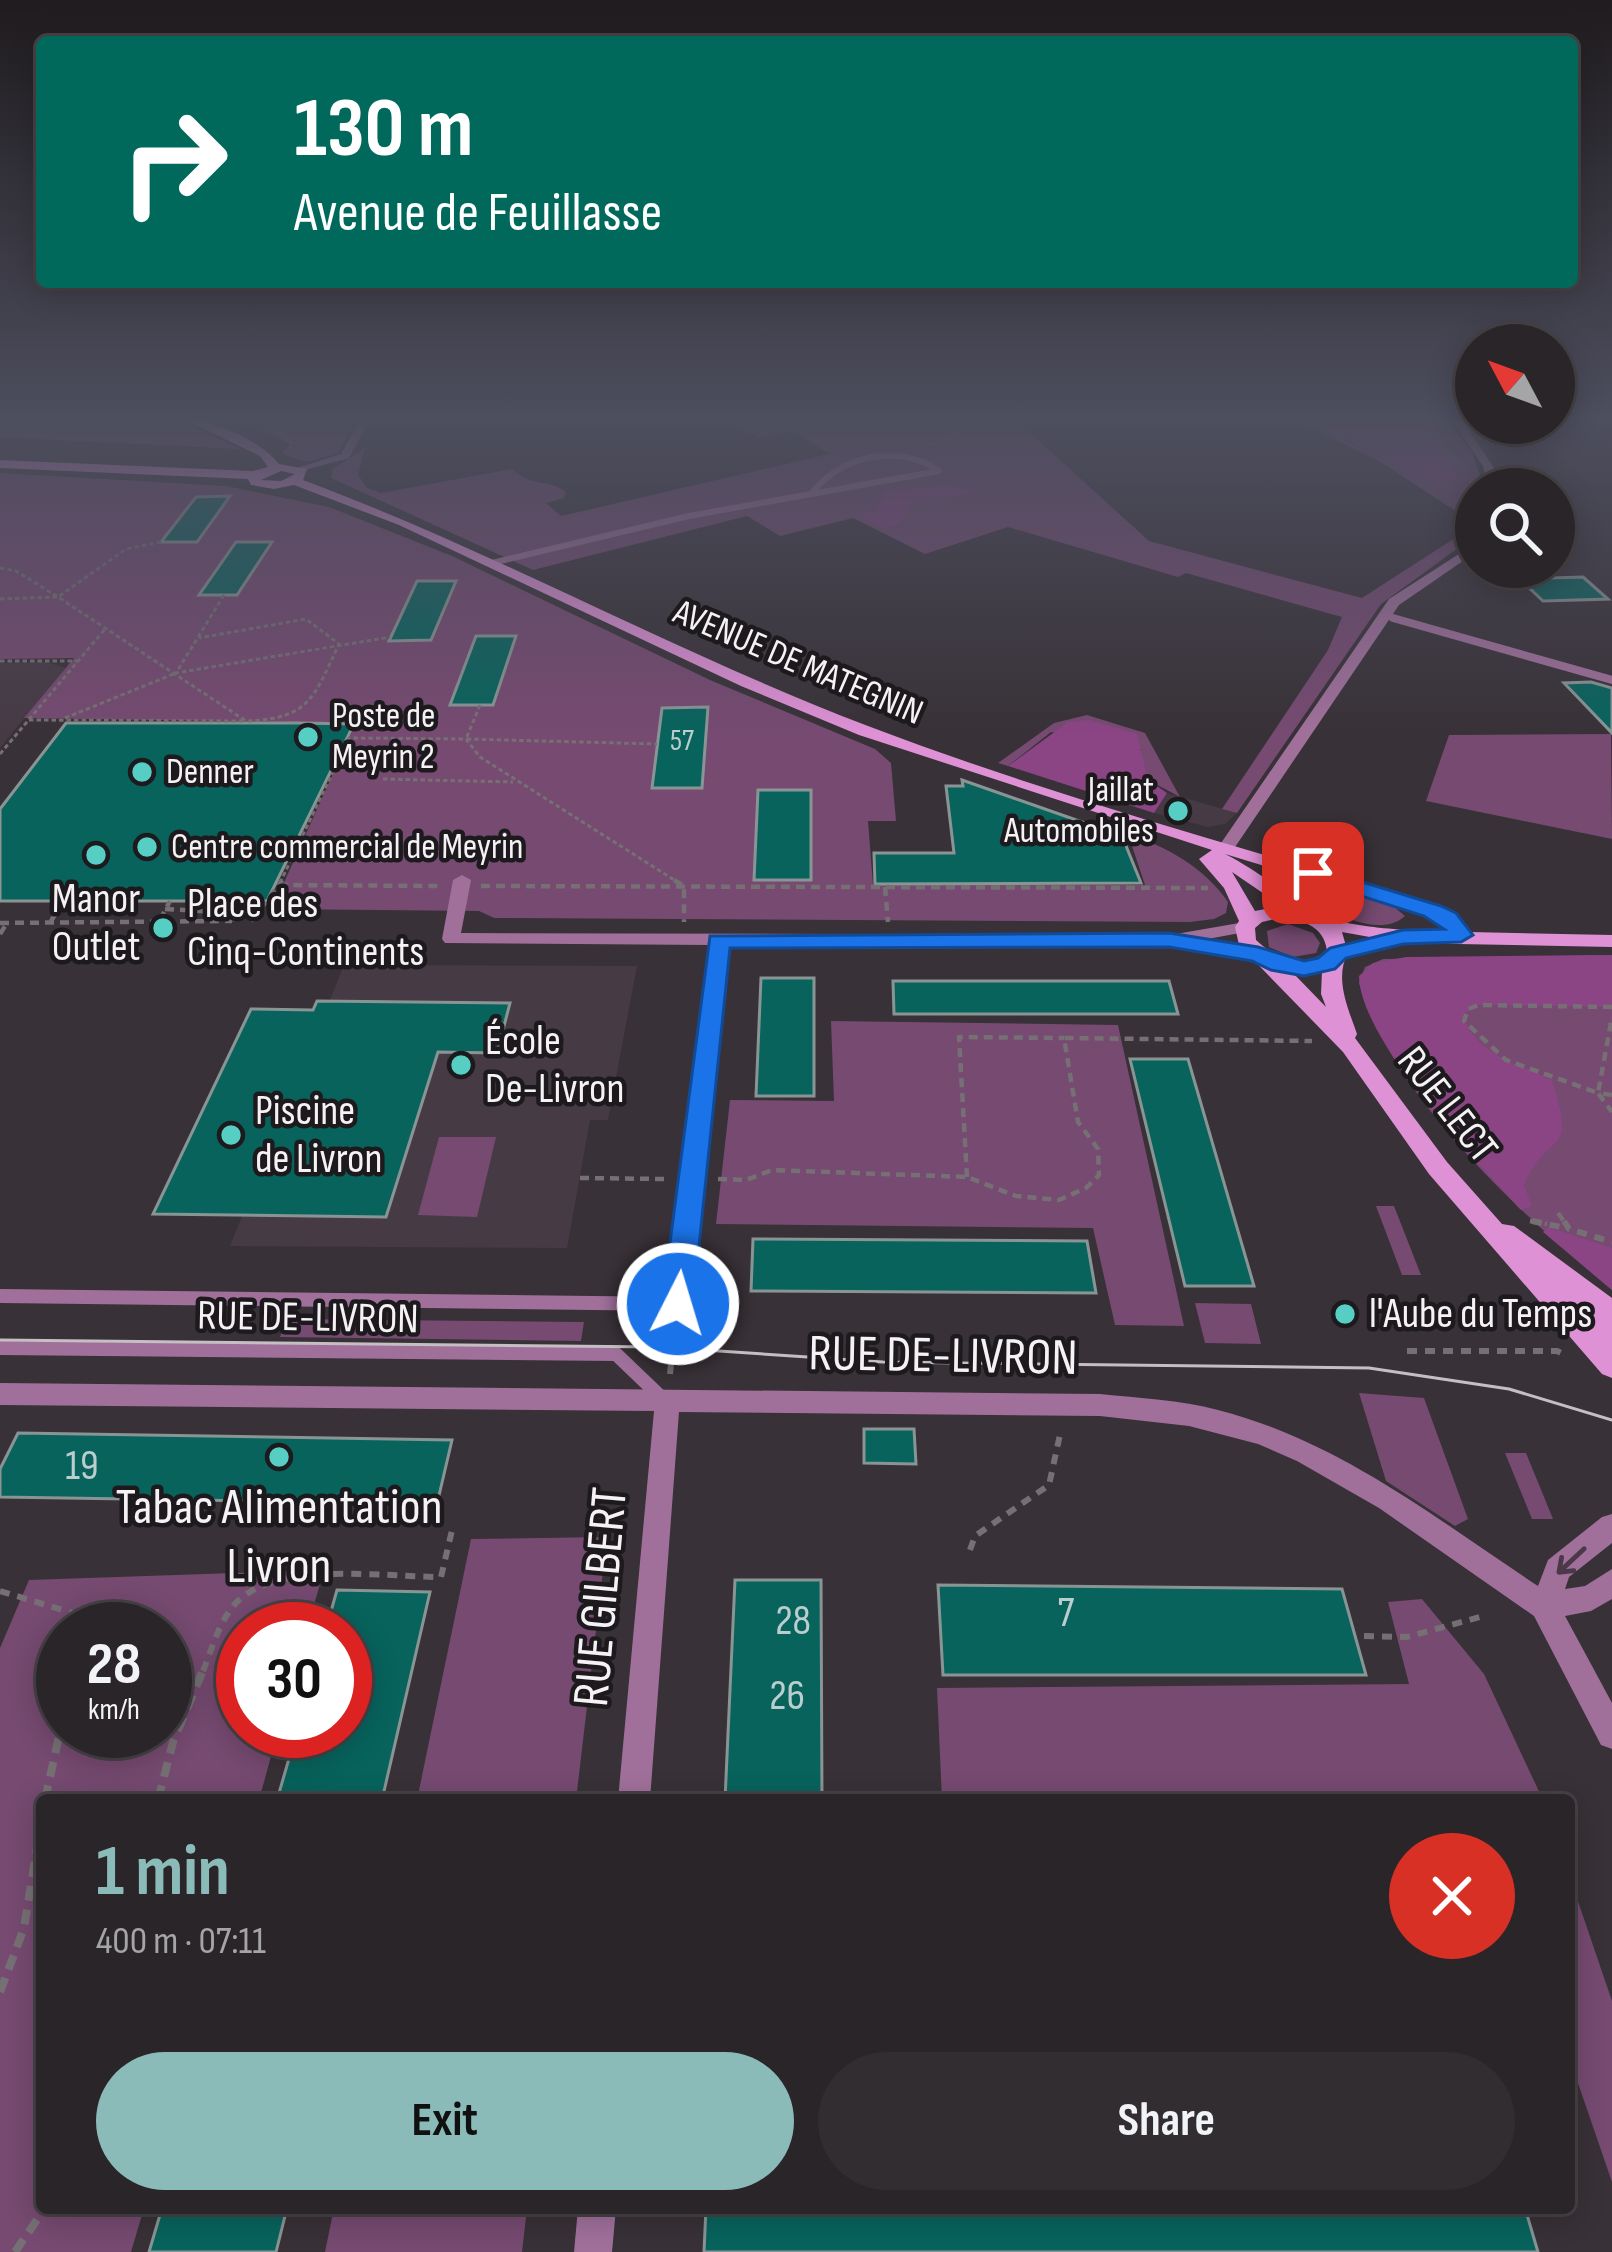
<!DOCTYPE html>
<meta charset="utf-8">
<style>
:root{--surface:#2a2529;--page:#322d31;--text:#f1f3f6;--muted:#a5a5a8;--line:#464246;--accent:#8bbbb9}
body{margin:0;font-family:"Sofia Sans Condensed",sans-serif;background:var(--page);color:var(--text);height:100vh;display:flex;flex-direction:column;font-size:45px;white-space:nowrap}
*{box-sizing:border-box;margin:0}
p{font-size:39px;color:var(--muted)}
.icon{flex:none;width:66px;height:66px;fill:none;stroke:currentColor;stroke-width:2;stroke-linecap:round;stroke-linejoin:round}
.map{position:relative;flex:1;overflow:hidden}
.sheet{position:absolute;left:36px;top:1794px;width:1539px;height:420px;display:flex;flex-direction:column;background:var(--surface);border-radius:12px;box-shadow:0 6px 30px #0003,0 0 0 3px var(--line)}
.sheet>*{flex:none}
.guide{position:absolute;left:36px;top:36px;width:1542px;height:252px;border-radius:12px;box-shadow:0 6px 30px #0003,0 0 0 3px var(--line);background:#00695c;color:#fff;overflow:hidden}
.needle{width:78px;rotate:311deg}
.tools{position:absolute;left:1455px;top:324px;display:grid;gap:24px}
.tools a{display:grid;place-items:center;width:120px;height:120px;border-radius:50%;background:var(--surface);box-shadow:0 6px 30px #0003,0 0 0 3px var(--line);font-size:60px}
.speed{position:absolute;left:36px;top:1602px;display:flex;gap:24px;font-size:60px;font-weight:700;text-align:center}
.speed>*{display:grid;place-content:center;width:156px;height:156px;border-radius:50%;background:var(--surface);box-shadow:0 6px 30px #0003,0 0 0 3px var(--line);line-height:1}
.speed small{font-size:30px;font-weight:400}
.speed .limit{border:18px solid #d22;background:#fff;color:#111}
.pin{position:absolute;display:grid;place-items:center;width:102px;height:102px;color:#fff;margin:-51px;border-radius:24px;box-shadow:0 6px 18px #0006}
.me{position:absolute;width:132px;margin:-66px;rotate:5deg;stroke-linejoin:round;filter:drop-shadow(0 0 9px #0008)}
.turn{display:flex;align-items:center;gap:42px;height:252px;padding:0 60px;font-size:54px}
.turn .icon{width:156px;height:156px;stroke-width:2.5}
.turn b{display:block;font-size:84px;line-height:102px}
.round{display:grid;place-items:center;flex:none;width:126px;height:126px;border-radius:63px;background:var(--page)}
.head{display:flex;align-items:center;justify-content:space-between;height:204px;padding:0 60px}
h1{font-size:72px;font-weight:700;line-height:90px;color:var(--accent)}
.button{display:flex;gap:24px;margin-top:auto;padding:24px 60px}
.button a{flex:1;height:138px;border-radius:72px;background:var(--accent);color:#111;font-size:48px;font-weight:700;line-height:138px;text-align:center}
.button a+a{background:var(--page);color:var(--text)}
.map>svg:first-child{display:block}
.built{fill:#463a44}
.green{fill:#764a71;fill-rule:evenodd}
.forest{fill:#8b4484}
.building{fill:#08635d;stroke:#899594;stroke-width:3}
.lines{fill:none;stroke-linecap:round;stroke-linejoin:round}
.path-far3{stroke:#767075;stroke-width:3;stroke-dasharray:4.5 3;stroke-linecap:butt}
.path-far2{stroke:#767075;stroke-width:4.5;stroke-dasharray:9 6;stroke-linecap:butt}
.path-far1{stroke:#767075;stroke-width:6;stroke-dasharray:10 8;stroke-linecap:butt}
.path{stroke:#767075;stroke-width:8;stroke-dasharray:15 9;stroke-linecap:butt}
.service-far2{stroke:#a0709b;stroke-width:6}
.service-far1{stroke:#a0709b;stroke-width:8}
.service{stroke:#a0709b;stroke-width:14}
.pedestrian{fill:#a0709b;fill-rule:evenodd}
.minor{fill:#a0709b;fill-rule:evenodd}
.secondary{fill:#de91d5;fill-rule:evenodd}
.tram{stroke:#c5bfc4;stroke-width:3}
.oneway{stroke:#4b3849}
.route{fill:#1a73e8;stroke:#114b97;stroke-width:3}
.poi-dot{fill:#56cec4;stroke:#1d1a1d;stroke-width:4.5}
.labels{text-anchor:middle;dominant-baseline:central;stroke-width:9;stroke-linejoin:round;paint-order:stroke}
.far-number-label{font-size:30px;fill:#bacecf}
.far-street-label{font-size:36px;fill:#f6f1f5;stroke:#1d1a1d}
.far-poi-label{font-size:36px;fill:#f6f1f5;stroke:#1d1a1d;text-anchor:start}
.poi-label{font-size:42px;fill:#f6f1f5;stroke:#1d1a1d;text-anchor:start}
.street-label{font-size:42px;fill:#f6f1f5;stroke:#1d1a1d}
.near-number-label{font-size:42px;fill:#bacecf}
.near-street-label{font-size:51px;fill:#f6f1f5;stroke:#1d1a1d}
.near-poi-label{font-size:51px;fill:#f6f1f5;stroke:#1d1a1d}
</style>
<div class="map">
<svg width="1612" height="2252" viewBox="0 0 1612 2252">
<rect width="100%" height="100%" fill="#383137"/>
<g class="built">
<path d="M47 662 65 668 0 748V663Z"/>
<path d="M1167 793 1237 813 1225 824 1208 827 1154 813Z"/>
<path d="M344 965 637 966 608 1120H590L567 1248 230 1246Z"/>
</g>
<g class="green">
<path d="M0 419H176L240 449 0 437Z"/>
<path d="M261 419H356L338 453 308 462 282 454 290 444 259 428 271 424Z"/>
<path d="M760 419H1015L1149 541 1362 598 1455 538 1468 519 1382 463 1295 419H1305L1351 444 1395 457 1431 482 1460 478 1425 419H1446L1472 451 1484 489H1476V535L1381 604 1237 813 1222 809 1328 650 1342 617 1186 573 1178 577 1008 527 925 554 853 518 780 536 747 516 533 570 331 478 333 469 365 448 358 475 367 488 381 493 512 469C533 488 548 478 566 492L564 498 546 503 561 516 829 454 794 431 759 437 731 425Z"/>
<path d="M0 473 226 486 329 507 452 556 710 680 875 749 891 763 896 821H868L873 885H1145L1128 834C1166 846 1205 868 1228 902L1226 913 1214 919 1190 922 494 918 479 911 272 909 356 723 24 718 74 658 0 659Z"/>
<path d="M1087 715 1145 733 1180 797 1148 780 1137 750H1143L1051 732 1008 766 998 763 1054 723Z"/>
<path d="M1449 735 1611 734 1612 839 1426 801Z"/>
<path d="M1282 872 1393 906 1405 916C1374 944 1311 900 1279 880Z"/>
<path d="M1288 924 1313 933 1320 943 1316 953 1293 957 1269 947 1267 931Z"/>
<path d="M1612 955V1290C1522 1215 1394 1099 1359 983L1365 967 1383 959Z"/>
<path d="M831 1021 1118 1025 1184 1326 1115 1325 1093 1228 716 1224 730 1100 834 1101Z"/>
<path d="M439 1137H496L477 1217 418 1215Z"/>
<path d="M1376 1206H1394L1421 1275H1402Z"/>
<path d="M1195 1303 1251 1304 1261 1344 1205 1343Z"/>
<path d="M286 1319 584 1322 581 1341 280 1337Z"/>
<path d="M1359 1393 1424 1398 1468 1519 1455 1526 1386 1481Z"/>
<path d="M1505 1453H1526L1553 1519H1532Z"/>
<path d="M607 1537 576 1800H417L471 1539Z"/>
<path d="M324 1570 307 1629H243V1731H278L259 1800H42V2208H144L131 2252H0V1648L29 1580ZM63 1629H165V1731H63Z"/>
<path d="M1422 1599 1484 1674 1543 1800H942L937 1688 1409 1684 1388 1602Z"/>
<path d="M1569 1875 1612 2001V2182L1569 2057Z"/>
<path d="M334 2208H527L522 2252H325Z"/>
</g>
<g class="forest">
<path d="M1304 419H1425L1460 478 1431 482C1390 454 1346 445 1304 419Z"/>
<path d="M953 485 971 494 923 500 907 497 913 503 897 525 881 528 859 515 876 511 886 491Z"/>
<path d="M1089 720 1137 734 1148 780 1167 793 1154 813 1008 766 1068 722Z"/>
<path d="M1612 955V1007L1479 1005 1464 1014C1469 1051 1523 1067 1552 1080 1578 1161 1548 1128 1524 1185L1532 1206 1521 1210C1478 1163 1360 1040 1359 976L1373 963 1406 957Z"/>
<path d="M1548 1227 1612 1248V1290L1543 1232Z"/>
</g>
<g class="building">
<path d="M230 496 197 542H161L196 497Z"/>
<path d="M236 542H272L237 595H199Z"/>
<path d="M1583 577 1608 599 1543 601 1520 579Z"/>
<path d="M417 581H456L431 640 389 641Z"/>
<path d="M476 636H516L493 705H450Z"/>
<path d="M1591 682 1612 688V733L1564 683Z"/>
<path d="M708 707 702 788H652L662 708Z"/>
<path d="M66 723H300L354 724 267 901H0V809Z"/>
<path d="M962 780 1122 836 1141 883 875 884 874 853H954L946 786H963Z"/>
<path d="M758 790H811V880H754Z"/>
<path d="M761 978H814V1096H756Z"/>
<path d="M893 981H1169L1178 1014H894Z"/>
<path d="M317 1001 510 1003 497 1053 438 1052 386 1217 153 1214 251 1009 313 1010Z"/>
<path d="M1130 1059H1188L1254 1286H1185Z"/>
<path d="M753 1239 1087 1241 1096 1293 751 1291Z"/>
<path d="M864 1429H914L916 1464 864 1463Z"/>
<path d="M18 1433 452 1440 437 1504 0 1497V1469Z"/>
<path d="M735 1580H821L822 1800H725Z"/>
<path d="M938 1585 1342 1589 1366 1675H943Z"/>
<path d="M337 1590 430 1592 382 1800H277L297 1731H345V1629H326Z"/>
<path d="M162 2208H287L276 2252H149Z"/>
<path d="M706 2208H1525L1538 2252H704Z"/>
</g>
<g class="lines">
<g class="path-far3">
<path d="M281 419 275 429 293 445 285 452"/>
<path d="M931 445 985 419"/>
<path d="M0 568 16 571 58 597 126 549 161 542"/>
<path d="M224 595 176 673 390 637"/>
<path d="M0 599 58 597 246 721C310 719 314 697 339 644L306 619 199 638"/>
<path d="M0 661H77"/>
<path d="M480 705 466 739 657 744"/>
<path d="M65 718 176 673"/>
<path d="M29 720 245 721"/>
<path d="M0 754 105 629"/>
<path d="M383 779 513 782"/>
<path d="M280 883 349 738 466 739 480 757 679 883"/>
</g>
<g class="path-far2">
<path d="M674 880 684 886V922"/>
<path d="M279 885 282 880"/>
<path d="M481 886 1208 888"/>
<path d="M885 887 888 922"/>
<path d="M165 909 235 913 232 921"/>
<path d="M160 920 170 901"/>
<path d="M51 921 64 901"/>
<path d="M251 921 279 885 440 886"/>
<path d="M0 923 232 921"/>
<path d="M0 934 7 923"/>
<path d="M1612 1007 1479 1005 1468 1009 1464 1021 1506 1060 1598 1093 1612 1017"/>
<path d="M1612 1095 1598 1093 1612 1112"/>
<path d="M967 1177 959 1037 1064 1038"/>
<path d="M580 1178 665 1179"/>
<path d="M718 1179 746 1180 772 1170 967 1177 1016 1196 1059 1200 1086 1188 1099 1175 1098 1149 1078 1122 1064 1038 1312 1041"/>
<path d="M1558 1213 1566 1224"/>
<path d="M1530 1221 1547 1224"/>
</g>
<g class="path-far1">
<path d="M1532 1221 1566 1228"/>
<path d="M1564 1221 1569 1229 1612 1242"/>
<path d="M1407 1351H1557L1567 1356"/>
<path d="M670 1374 675 1326"/>
<path d="M970 1550 975 1536 1049 1485 1061 1430"/>
<path d="M0 1591 79 1615 82 1629"/>
<path d="M1364 1636 1407 1637 1487 1615"/>
<path d="M203 1671C212 1649 219 1622 235 1604 274 1560 386 1577 441 1577L453 1526"/>
</g>
<g class="path">
<path d="M45 1800 63 1718"/>
<path d="M158 1800 173 1742 204 1668"/>
<path d="M0 1992 24 1928 42 1817"/>
<path d="M15 2252 45 2208"/>
</g>
<g class="service-far2">
<path d="M492 563 689 516 939 471C900 443 840 455 812 493"/>
<path d="M1383 615 1403 621"/>
</g>
<path class="service-far1" d="M1393 618 1612 680"/>
<path class="service" d="M0 1348 616 1354 663 1399"/>
<path class="pedestrian" d="M0 1289 678 1297 685 1299 687 1304 685 1309 678 1311 0 1303Z"/>
<g class="minor">
<path d="M360 419H370L349 458 297 472V468L341 454Z"/>
<path d="M1451 419H1461L1493 466 1500 489H1488L1483 466Z"/>
<path d="M1476 543V552L1399 605 1233 850H1221L1219 846 1389 599Z"/>
<path d="M462 875 471 880 461 933 1170 935 1245 922 1251 923 1254 927 1251 931 1202 940 1258 949 1267 955 1258 961 1169 946 728 945 690 1304 686 1311 678 1313 670 1311 666 1304 709 945 445 943 442 939 453 880Z"/>
<path d="M0 1383 1100 1394C1139 1398 1180 1400 1218 1410 1339 1441 1435 1518 1538 1586L1548 1560 1602 1517 1612 1514V1543L1569 1577 1565 1589 1585 1586 1612 1569V1599L1591 1611 1565 1616 1612 1703V1749L1601 1745 1534 1616 1379 1508 1297 1461 1258 1444 1189 1426 1100 1416 679 1412 650 1800H618L654 1411 0 1405Z"/>
<path d="M578 2208H616L612 2252H574Z"/>
</g>
<path class="secondary" d="M184 419C213 419 261 441 279 464L307 469 303 480C496 552 676 653 868 726 1054 797 1249 849 1439 907L1455 914 1469 932 1612 935V947L1403 943 1342 932 1348 953C1334 978 1348 1008 1357 1034L1355 1038 1447 1162 1502 1224 1514 1226 1612 1298V1378L1602 1374 1429 1174 1343 1052 1239 945 1235 927 1239 921 1224 888 1199 859 1212 850 859 735 741 686 399 525 294 485 274 489 251 485 248 479 0 468V460L253 471 268 467 260 456ZM281 471 295 474 281 481 261 480ZM1225 854 1425 915 1441 922 1448 932C1417 931 1339 928 1314 912 1283 893 1259 871 1225 854ZM1232 872 1282 906 1255 911ZM1279 918C1302 920 1324 925 1327 951 1302 969 1277 960 1256 940L1255 928 1262 922ZM1322 971 1321 994 1326 1007 1294 974Z"/>
<path class="tram" d="M0 1340 659 1347 883 1362 1369 1368 1509 1389 1612 1420"/>
</g>
<defs><path id="oneway-shaft" d="M-6 0H5M1.5-3L5.5 0L1.5 3" fill="none" stroke-width="1.6" stroke-linecap="round" stroke-linejoin="round" transform="scale(3)"/></defs>
<use class="oneway" href="#oneway-shaft" transform="translate(1571 1561) rotate(137)"/>
<linearGradient id="sky" x2="0" y2="1"><stop stop-color="#1f1b1e"/><stop offset="0.57" stop-color="#4d4e5e"/><stop offset="1" stop-color="#4d4e5e" stop-opacity="0"/></linearGradient>
<rect width="1612" height="734" fill="url(#sky)"/>
<path class="route" d="M1313 867 1441 906 1456 913 1473 935 1461 942 1403 944 1346 958 1335 969 1304 976 1271 970 1252 961 1169 947 730 948 693 1304 689 1313 678 1317 667 1313 662 1304 710 936 1169 933 1258 947 1304 961 1318 958 1330 948 1403 930 1444 929 1424 916 1305 878V869Z"/>
<g class="poi-dot">
<circle cx="308" cy="737" r="12"/>
<circle cx="142" cy="772" r="12"/>
<circle cx="1178" cy="811" r="12"/>
<circle cx="147" cy="847" r="12"/>
<circle cx="96" cy="855" r="12"/>
<circle cx="163" cy="928" r="12"/>
<circle cx="461" cy="1065" r="12"/>
<circle cx="231" cy="1135" r="12"/>
<circle cx="1345" cy="1314" r="12"/>
<circle cx="279" cy="1457" r="12"/>
</g>
<g class="labels">
<g class="far-number-label">
<text x="682" y="741">57</text>
</g>
<g class="far-street-label">
<text transform="translate(798 663) rotate(23)">AVENUE DE MATEGNIN</text>
</g>
<g class="far-poi-label">
<text x="332" y="716">Poste de<tspan x="332" dy="41">Meyrin 2</tspan></text>
<text x="166" y="772">Denner</text>
<text x="1154" y="790" text-anchor="end">Jaillat<tspan x="1154" dy="41">Automobiles</tspan></text>
<text x="171" y="847">Centre commercial de Meyrin</text>
</g>
<g class="poi-label">
<text x="96" y="899" text-anchor="middle">Manor<tspan x="96" dy="48">Outlet</tspan></text>
<text x="187" y="904">Place des<tspan x="187" dy="48">Cinq-Continents</tspan></text>
<text x="485" y="1041">École<tspan x="485" dy="48">De-Livron</tspan></text>
<text x="255" y="1111">Piscine<tspan x="255" dy="48">de Livron</tspan></text>
<text x="1369" y="1314">l'Aube du Temps</text>
</g>
<g class="street-label">
<text transform="translate(1447 1105) rotate(52)">RUE LECT</text>
<text transform="translate(308 1318) rotate(1)">RUE DE-LIVRON</text>
</g>
<g class="near-number-label">
<text x="82" y="1466">19</text>
<text x="1066" y="1613">7</text>
<text x="793" y="1621">28</text>
<text x="787" y="1696">26</text>
</g>
<g class="near-street-label">
<text transform="translate(943 1356) rotate(1)">RUE DE-LIVRON</text>
<text transform="translate(601 1597) rotate(-85)">RUE GILBERT</text>
</g>
<g class="near-poi-label">
<text x="279" y="1507">Tabac Alimentation<tspan x="279" dy="59">Livron</tspan></text>
</g>
</g>
</svg>
<div class="tools">
<a><svg class="needle" viewBox="-14 -14 28 28"><path d="M0-13l5 13h-10z" fill="#e53935"/><path d="M0 13l5-13h-10z" fill="#a5a5a8"/></svg></a>
<a><svg class="icon" aria-label="search" viewBox="0 0 24 24"><circle cx="10" cy="10" r="6"/><path d="M15 15l6 6"/></svg></a>
</div>
<div class="speed"><div>28<small>km/h</small></div><div class="limit">30</div></div>
<div class="pin" style="left:1313px;top:873px;background:#d93025"><svg class="icon" aria-label="arrive" viewBox="0 0 24 24"><path d="M6 21V4h12l-3 4 3 4H6"/></svg></div>
<svg class="me" style="left:678px;top:1304px" viewBox="-20 -20 40 40"><circle r="17" fill="#1a73e8" stroke="#fff" stroke-width="3"/><path d="M0-11L8 9 0 5-8 9z" fill="#fff"/></svg>
<div class="guide">
<div class="turn"><svg class="icon" aria-label="right" viewBox="0 0 24 24"><path d="M7 20v-9h11M14 6l5 5-5 5"/></svg><div><b>130 m</b>Avenue de Feuillasse</div></div>
</div>
<section class="sheet">
<div class="head"><div><h1>1 min</h1><p>400 m · 07:11</p></div><a class="round" style="background:#d93025;color:#fff"><svg class="icon" aria-label="close" viewBox="0 0 24 24"><path d="M6 6l12 12M18 6L6 18"/></svg></a></div>
<div class="button"><a>Exit</a><a>Share</a></div>
</section>
</div>
